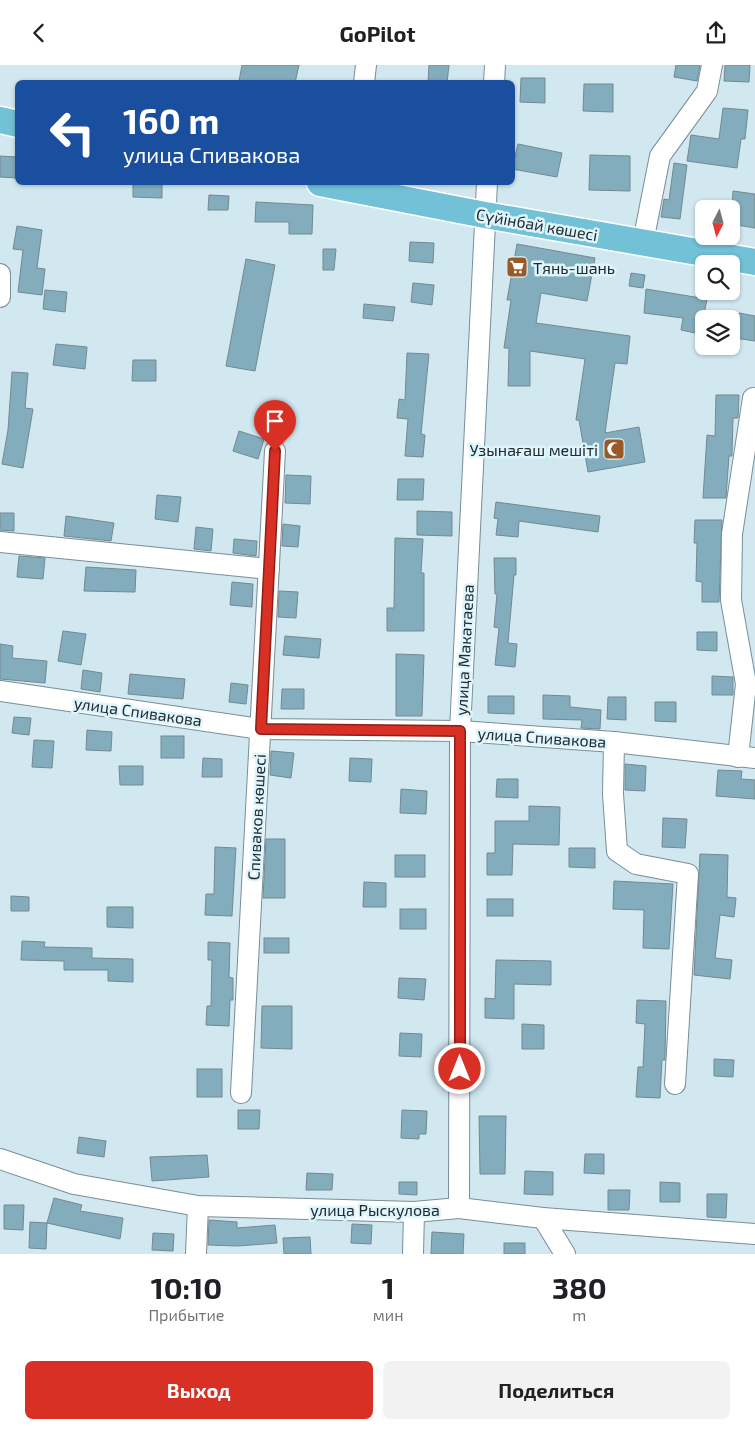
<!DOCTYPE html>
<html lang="ru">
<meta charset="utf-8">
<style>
:root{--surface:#fff;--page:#f2f2f2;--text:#202124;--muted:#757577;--accent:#d93025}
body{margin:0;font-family:"Exo 2",sans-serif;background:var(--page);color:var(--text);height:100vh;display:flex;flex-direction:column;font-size:19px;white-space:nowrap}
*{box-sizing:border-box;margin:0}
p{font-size:16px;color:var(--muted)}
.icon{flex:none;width:28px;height:28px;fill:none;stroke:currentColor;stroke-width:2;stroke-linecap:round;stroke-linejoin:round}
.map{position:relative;height:1189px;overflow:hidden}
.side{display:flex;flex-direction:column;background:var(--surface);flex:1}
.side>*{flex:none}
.hud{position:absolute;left:15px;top:15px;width:500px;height:105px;border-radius:8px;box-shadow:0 1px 4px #0004;background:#1a4fa0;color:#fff;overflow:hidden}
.needle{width:32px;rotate:186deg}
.controls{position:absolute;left:695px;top:135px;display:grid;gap:10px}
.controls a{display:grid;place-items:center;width:45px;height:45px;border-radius:8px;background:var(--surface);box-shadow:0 1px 4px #0004;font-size:25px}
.pin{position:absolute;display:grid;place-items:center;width:42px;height:42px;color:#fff;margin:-51px -21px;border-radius:50% 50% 50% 0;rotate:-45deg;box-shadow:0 0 5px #0007}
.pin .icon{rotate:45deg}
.me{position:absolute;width:55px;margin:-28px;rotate:0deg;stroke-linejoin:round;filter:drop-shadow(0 0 4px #0008)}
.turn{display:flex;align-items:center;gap:18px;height:105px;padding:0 25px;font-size:22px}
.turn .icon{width:65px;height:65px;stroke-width:2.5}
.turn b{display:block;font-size:35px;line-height:42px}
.eta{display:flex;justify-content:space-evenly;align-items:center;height:85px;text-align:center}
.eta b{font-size:30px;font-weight:700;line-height:35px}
.cta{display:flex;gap:10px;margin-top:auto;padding:10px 25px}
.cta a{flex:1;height:58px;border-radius:8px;background:var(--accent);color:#fff;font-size:20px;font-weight:700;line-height:58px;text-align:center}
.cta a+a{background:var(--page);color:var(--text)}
header{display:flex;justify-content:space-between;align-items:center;height:65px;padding:0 25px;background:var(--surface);font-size:22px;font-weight:700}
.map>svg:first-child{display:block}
.building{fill:#83adbd;stroke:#738991}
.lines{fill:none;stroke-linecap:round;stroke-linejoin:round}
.minor-casing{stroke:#798e96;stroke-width:22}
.major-casing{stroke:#fff;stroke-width:29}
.minor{stroke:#fff;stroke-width:20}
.major{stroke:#72c1d6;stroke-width:26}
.route-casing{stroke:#8d1f18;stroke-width:12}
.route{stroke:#d93025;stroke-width:9}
.labels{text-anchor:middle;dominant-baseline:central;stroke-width:5;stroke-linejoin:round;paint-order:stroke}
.street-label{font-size:16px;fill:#222b2e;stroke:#def5fe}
.poi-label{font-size:16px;fill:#222b2e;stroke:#def5fe;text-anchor:start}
</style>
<header><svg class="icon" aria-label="back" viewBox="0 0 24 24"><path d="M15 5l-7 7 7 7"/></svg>GoPilot<svg class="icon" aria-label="share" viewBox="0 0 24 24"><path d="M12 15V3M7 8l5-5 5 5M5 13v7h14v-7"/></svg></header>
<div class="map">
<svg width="755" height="1189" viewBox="0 0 755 1189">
<rect width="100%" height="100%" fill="#d1e8f1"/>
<g class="building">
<path d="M242 0H299L295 18 239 16Z"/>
<path d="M429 0H449L447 18H428Z"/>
<path d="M676 0H700L697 16 674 12Z"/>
<path d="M725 0H750L749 17 724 16Z"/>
<path d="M521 13H545V38L520 37Z"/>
<path d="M584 19H613V47L583 46Z"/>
<path d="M723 43 748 45 745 74H741L737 103 687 96 691 70 719 74Z"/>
<path d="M518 79 562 88 557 112 512 104Z"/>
<path d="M590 90 630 91V126L589 125Z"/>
<path d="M0 91 17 92V113L0 112Z"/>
<path d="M674 98 687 100 680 154 661 152 664 134 669 135Z"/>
<path d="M133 118H162V133L133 132Z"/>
<path d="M733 126 755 129V163L731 159Z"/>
<path d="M209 130 229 131 228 145H208Z"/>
<path d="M256 137 313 140 312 169H289V157H255Z"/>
<path d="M17 161 42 165 37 203 45 204 42 230 18 227 23 185 13 184Z"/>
<path d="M410 177 434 178 433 198 409 196Z"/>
<path d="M517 179 595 193 587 236 541 228 536 258 630 271 627 299 615 298 605 368 639 362 645 397 588 407 579 355H576L585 294 530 286V321H508L509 283H504L511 235H507Z"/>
<path d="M323 184H336L334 205H323Z"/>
<path d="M246 194 275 200 255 306 226 301Z"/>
<path d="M631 208 645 210 643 223 629 221Z"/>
<path d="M413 218 434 220 432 240 411 237Z"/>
<path d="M646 224 707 234 700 269 681 265 683 253 644 248Z"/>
<path d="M45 225 67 227 65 247 43 244Z"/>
<path d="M364 239 395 242 393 256 363 253Z"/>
<path d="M739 248 755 251V276L735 273Z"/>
<path d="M56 279 87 282 85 304 53 300Z"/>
<path d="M407 288 429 289 421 369 425 370 423 392 405 391 408 354 397 353 399 334 405 335Z"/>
<path d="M133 295H156V316H132Z"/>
<path d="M12 307 28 308 25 343 33 344 23 403 2 399 8 365Z"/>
<path d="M716 330H739L738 353H733L732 389V391H729L726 433H703L707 370 715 371Z"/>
<path d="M239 366 264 374 258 394 233 386Z"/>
<path d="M286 410 311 411 310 439 285 438Z"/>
<path d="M398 414H424L423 435H397Z"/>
<path d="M157 430 181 432 178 457 155 454Z"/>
<path d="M496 437 600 451 598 467 519 456 518 472 496 470 498 454 494 453Z"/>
<path d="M417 446 452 447V471L417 470Z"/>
<path d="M0 448H14V466L0 465Z"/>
<path d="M66 451 114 458 111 476 64 471Z"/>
<path d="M695 455H722L719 537H702V517L696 516 697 478H694Z"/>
<path d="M283 459 300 461 298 482 282 481Z"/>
<path d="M196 462 213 464 211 486 194 484Z"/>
<path d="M395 473 423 474 421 508H424V566H387V543H394Z"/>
<path d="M234 474 257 476 256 491 233 488Z"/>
<path d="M19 491 45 493 43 514 17 512Z"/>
<path d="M494 493H516V510H514L508 578 517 579 515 602 495 600 499 563 494 562 497 529H495Z"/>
<path d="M86 502 136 505 135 527 84 526Z"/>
<path d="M232 517 253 519 252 542 230 540Z"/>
<path d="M279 526 298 527 296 553 278 552Z"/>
<path d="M63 566 86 569 81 600 58 596Z"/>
<path d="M697 567H717V586L697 585Z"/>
<path d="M285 571 321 574 319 593 283 590Z"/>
<path d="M0 579 13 581 12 593 47 596 45 618 0 614Z"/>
<path d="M396 589 424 590 422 651H396Z"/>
<path d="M83 605 102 608 100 627 81 624Z"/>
<path d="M130 609 185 614 183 634 128 629Z"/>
<path d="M712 611 733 612V630H712Z"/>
<path d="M231 618 248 620 246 639 229 637Z"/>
<path d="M282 624H304V644H281Z"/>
<path d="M543 630 570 631V642L601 645 600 664 581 663 582 655 543 654Z"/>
<path d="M488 631H514V649L488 648Z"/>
<path d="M608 632H626V655L607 654Z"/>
<path d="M655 637H676V657L655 656Z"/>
<path d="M14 652 31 653 29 670 12 668Z"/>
<path d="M87 665 112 667 111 686 86 685Z"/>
<rect x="161" y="671" width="23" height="22"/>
<path d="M34 675 54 676 52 703 32 702Z"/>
<path d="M271 686 294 688 291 713 270 710Z"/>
<path d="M203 693 222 694V712H202Z"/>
<path d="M350 693 372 694 371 717 349 716Z"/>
<path d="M625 699 646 701 645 726 625 725Z"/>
<path d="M119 701H143V720H120Z"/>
<path d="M718 705 742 706 741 714 755 715V734L716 731Z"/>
<path d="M497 714H518V733L496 732Z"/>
<path d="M401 724 427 726 426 749 400 748Z"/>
<path d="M529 741 560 742 559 780 513 779 512 810H487V788H495V756H529Z"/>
<path d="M663 753 687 754 685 783 662 782Z"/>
<path d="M266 774H285V833H263Z"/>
<path d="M215 782 236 783 232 851 205 850 206 829H214Z"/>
<path d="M569 783H595V803L569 802Z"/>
<path d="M700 789 728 790 727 832 736 833 734 852 720 850 715 893 732 895 730 914 694 910Z"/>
<rect x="395" y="790" width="30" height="22"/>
<path d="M614 816 673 819 669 884 643 883 644 845 613 844Z"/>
<path d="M364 817 386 818V842H363Z"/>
<path d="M11 831 29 832V846H11Z"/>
<rect x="487" y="834" width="26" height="17"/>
<path d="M107 842H133V863L107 862Z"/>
<rect x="400" y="844" width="26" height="20"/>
<rect x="264" y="873" width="25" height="15"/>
<path d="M22 876 45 877 44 882 92 883V893L133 894V917L108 916V905H64V896L21 895Z"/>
<path d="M208 877 230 878 229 912 233 913V935H230L229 961 206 960 207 941H211L212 895H208Z"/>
<path d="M496 895 551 896V920L514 919V954L485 953V933L495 934Z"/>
<path d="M399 913 426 914 424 935 398 933Z"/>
<path d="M637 935 666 936 665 995H662L660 1033 636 1032 638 1002H643L645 959 636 958Z"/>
<path d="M262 941H292V984L261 983Z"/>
<path d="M522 959 544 960V984H522Z"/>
<path d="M400 968 422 969 421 992 399 991Z"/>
<path d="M714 994 734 995 733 1012 714 1011Z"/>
<rect x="197" y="1004" width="25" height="28"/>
<path d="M238 1045H260L259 1064H238Z"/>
<path d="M402 1045 427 1046 426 1069H419V1074L401 1073Z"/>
<path d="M479 1051H506L505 1109H480Z"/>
<path d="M79 1072 106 1076 104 1092 77 1088Z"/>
<path d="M585 1089H604V1109L584 1108Z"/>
<path d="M207 1090 209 1112 152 1116 150 1092Z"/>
<path d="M525 1106 553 1107V1130L524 1129Z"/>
<path d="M307 1108 333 1109 332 1125H306Z"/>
<path d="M399 1117H417V1130L399 1129Z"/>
<path d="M660 1117 680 1118V1137H660Z"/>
<path d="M608 1125H630L629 1145H608Z"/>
<path d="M707 1129H727L726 1153 707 1152Z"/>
<path d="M54 1133 82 1140 80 1146 123 1153 120 1174 47 1158Z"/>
<path d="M4 1140H24L23 1165 4 1164Z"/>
<path d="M209 1155 237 1157V1163L275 1160 277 1178 238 1181 208 1180Z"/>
<path d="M30 1157 47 1158 46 1184 29 1183Z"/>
<path d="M352 1159 372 1160 371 1179 351 1178Z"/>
<path d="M432 1167 464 1169 463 1189H431Z"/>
<path d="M153 1168 174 1169 173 1186 152 1185Z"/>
<path d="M310 1172 311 1189H284L283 1173Z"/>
<rect x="504" y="1178" width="21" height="11"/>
</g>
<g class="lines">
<g class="minor-casing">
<g id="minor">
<path d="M364 18 366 0"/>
<path d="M494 18 495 0"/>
<path d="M643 177 660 91 707 26 712 0"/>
<path d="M0 209V232"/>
<path d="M0 477 269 504"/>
<path d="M0 626 261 664 460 666 614 677 755 693"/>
<path d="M614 677 613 729 617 786 636 799 688 809 675 1019"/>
<path d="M738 692 746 619 731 535 732 469 753 333"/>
<path d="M241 1028 275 386"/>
<path d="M0 1094 74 1119 198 1141 414 1147 459 1143 543 1153 755 1169"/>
<path d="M459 1143 460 666 487 118"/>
<path d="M543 1153 565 1189"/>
<path d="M196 1189 198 1141"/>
<path d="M413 1189 414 1147"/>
</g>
</g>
<g class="major-casing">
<g id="major">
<path d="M0 55 18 59"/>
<path d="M320 118 485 150 755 197"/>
</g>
</g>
<use href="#minor" class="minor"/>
<use href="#major" class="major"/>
</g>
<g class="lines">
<g class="route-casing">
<path id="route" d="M275 386 261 664 460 666V1004"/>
</g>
<use href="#route" class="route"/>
</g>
<defs>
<g id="supermarket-square" transform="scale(1.125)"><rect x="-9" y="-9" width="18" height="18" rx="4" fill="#9a5727" stroke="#def5fe"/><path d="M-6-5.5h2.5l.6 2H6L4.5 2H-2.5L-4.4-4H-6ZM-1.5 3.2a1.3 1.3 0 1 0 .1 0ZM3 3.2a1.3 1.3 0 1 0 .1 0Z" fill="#fff"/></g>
<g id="mosque-square" transform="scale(1.125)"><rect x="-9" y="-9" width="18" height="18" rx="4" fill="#9a5727" stroke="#def5fe"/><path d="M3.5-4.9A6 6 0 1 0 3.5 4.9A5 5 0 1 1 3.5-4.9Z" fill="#fff"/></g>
</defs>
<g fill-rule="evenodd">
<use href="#supermarket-square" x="517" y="202"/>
<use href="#mosque-square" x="614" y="384"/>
</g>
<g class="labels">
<g class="street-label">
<text transform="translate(537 159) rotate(10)">Сүйінбай көшесі</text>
<text transform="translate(464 585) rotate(-87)">улица Макатаева</text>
<text transform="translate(138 646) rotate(8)">улица Спивакова</text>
<text transform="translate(542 672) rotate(4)">улица Спивакова</text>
<text transform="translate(256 752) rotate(-87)">Спиваков көшесі</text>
<text x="375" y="1144">улица Рыскулова</text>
</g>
<g class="poi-label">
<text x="533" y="202">Тянь-шань</text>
<text x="598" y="384" text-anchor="end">Узынағаш мешіті</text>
</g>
</g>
</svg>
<div class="controls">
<a><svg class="needle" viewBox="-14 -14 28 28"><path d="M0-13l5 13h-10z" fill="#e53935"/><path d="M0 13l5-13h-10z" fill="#757577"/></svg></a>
<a><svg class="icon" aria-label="search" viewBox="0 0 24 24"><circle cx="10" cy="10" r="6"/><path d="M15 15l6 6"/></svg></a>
<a><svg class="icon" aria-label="layers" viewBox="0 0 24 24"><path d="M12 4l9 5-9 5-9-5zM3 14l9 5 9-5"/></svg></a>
</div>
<div class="pin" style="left:275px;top:386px;background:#d93025"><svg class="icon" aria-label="arrive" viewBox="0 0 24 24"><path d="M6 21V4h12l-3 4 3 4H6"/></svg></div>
<svg class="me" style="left:460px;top:1004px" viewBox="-20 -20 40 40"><circle r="17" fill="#d93025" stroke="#fff" stroke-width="3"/><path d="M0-11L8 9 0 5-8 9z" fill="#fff"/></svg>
<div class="hud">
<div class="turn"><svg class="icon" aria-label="left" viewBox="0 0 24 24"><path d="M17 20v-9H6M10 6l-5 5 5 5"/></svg><div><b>160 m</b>улица Спивакова</div></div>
</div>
</div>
<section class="side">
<div class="eta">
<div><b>10:10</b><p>Прибытие</p></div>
<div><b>1</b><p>мин</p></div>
<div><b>380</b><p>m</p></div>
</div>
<div class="cta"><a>Выход</a><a>Поделиться</a></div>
</section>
